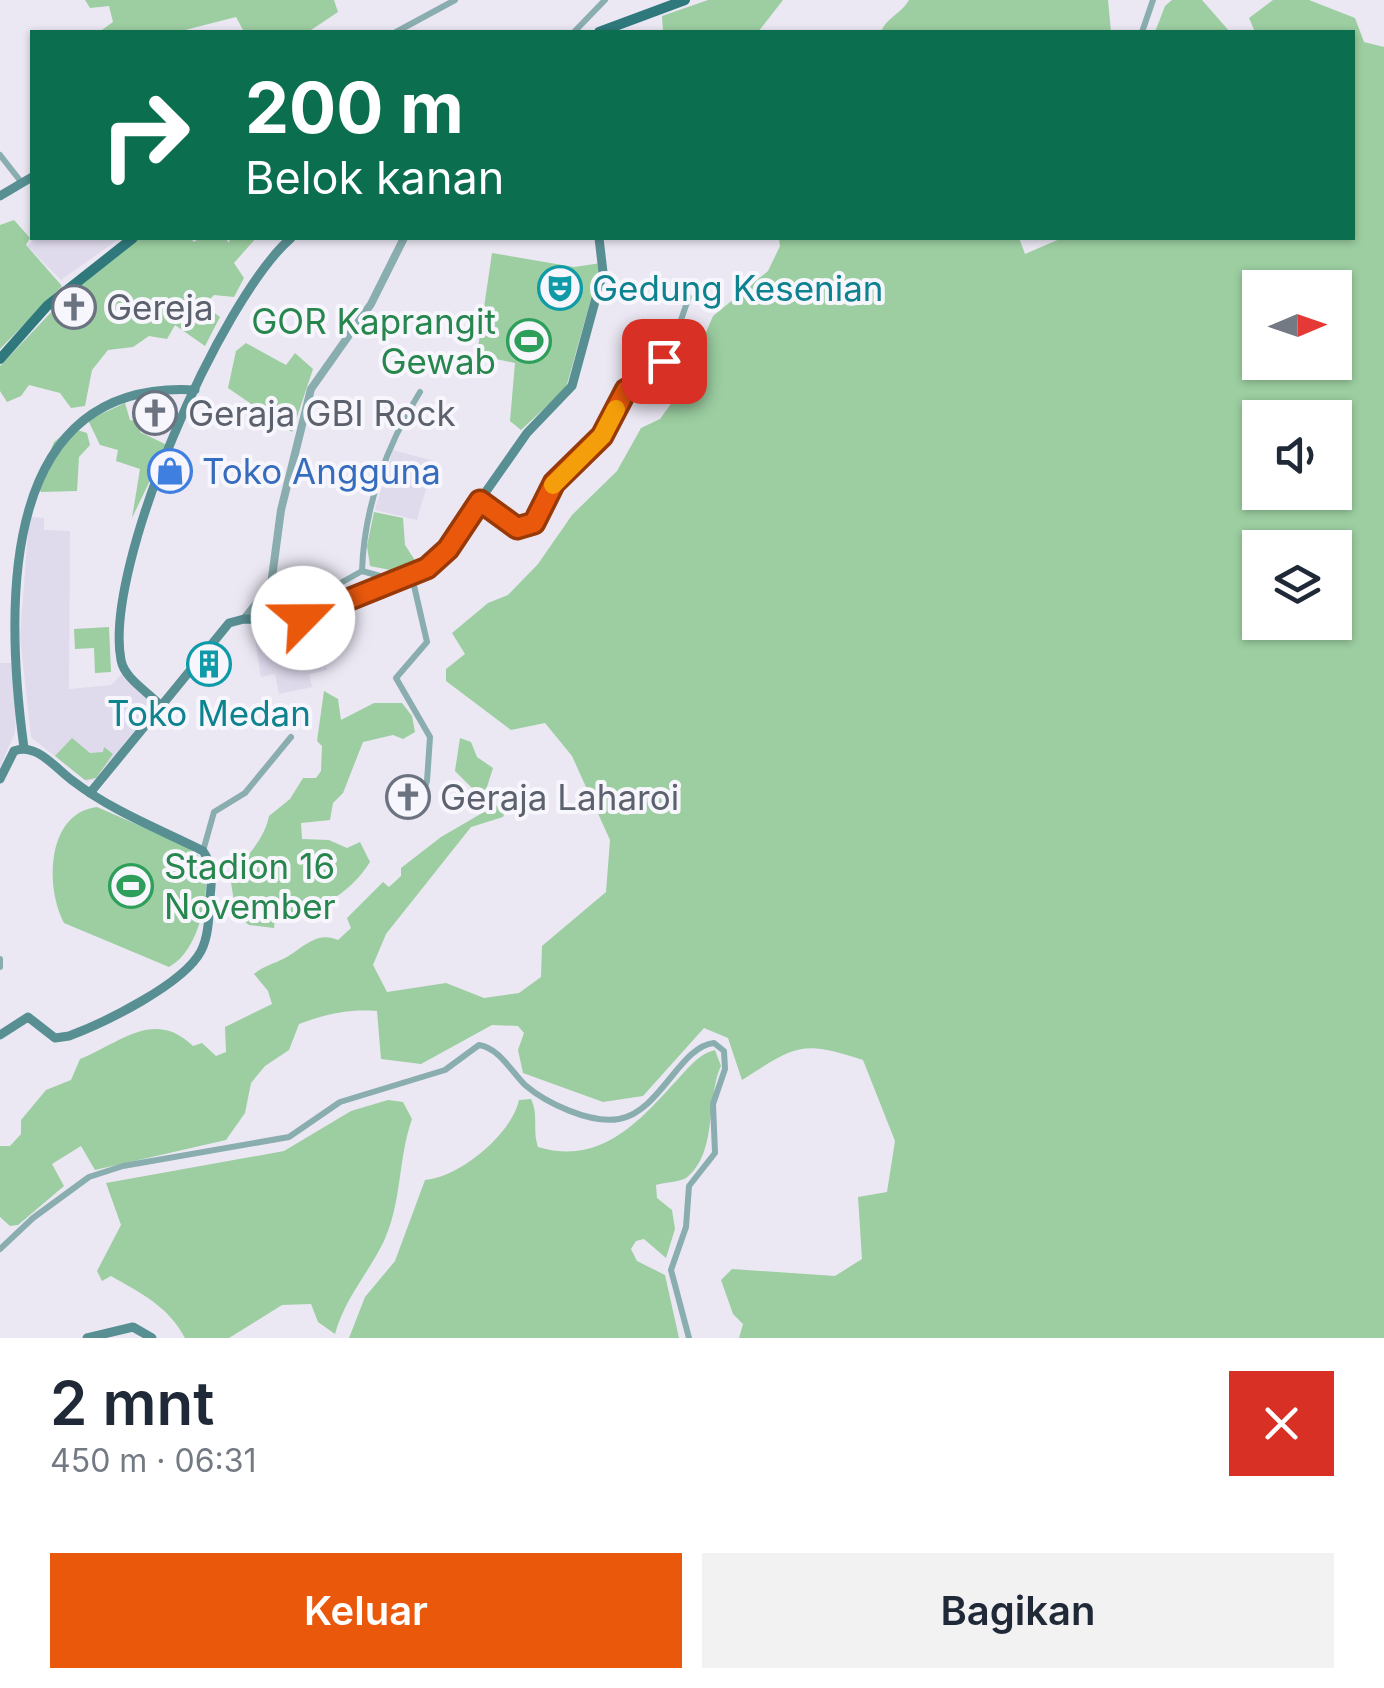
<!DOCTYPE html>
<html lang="id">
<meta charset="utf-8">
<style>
:root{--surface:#fff;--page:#f2f2f3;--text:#1f2937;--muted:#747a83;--accent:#ea580c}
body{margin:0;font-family:Inter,sans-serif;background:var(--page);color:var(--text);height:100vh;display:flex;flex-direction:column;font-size:38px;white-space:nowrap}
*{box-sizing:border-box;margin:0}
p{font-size:32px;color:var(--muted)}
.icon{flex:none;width:55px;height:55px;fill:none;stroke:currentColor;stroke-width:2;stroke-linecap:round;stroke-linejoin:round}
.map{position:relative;height:1338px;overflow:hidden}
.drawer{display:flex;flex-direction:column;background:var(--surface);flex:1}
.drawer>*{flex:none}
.banner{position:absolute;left:30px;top:30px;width:1325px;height:210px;border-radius:0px;box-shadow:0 2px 8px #0004;background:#0b6e4f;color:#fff;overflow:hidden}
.needle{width:65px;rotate:88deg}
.tools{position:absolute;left:1242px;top:270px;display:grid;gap:20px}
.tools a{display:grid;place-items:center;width:110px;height:110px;border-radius:0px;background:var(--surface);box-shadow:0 2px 8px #0004;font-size:50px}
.pin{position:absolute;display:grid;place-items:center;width:85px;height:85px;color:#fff;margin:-42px;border-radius:20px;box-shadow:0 5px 15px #0006}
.me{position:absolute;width:110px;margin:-55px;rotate:67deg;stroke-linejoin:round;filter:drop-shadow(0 0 8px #0008)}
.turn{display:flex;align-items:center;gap:35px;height:210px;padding:0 50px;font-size:45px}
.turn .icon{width:130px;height:130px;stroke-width:2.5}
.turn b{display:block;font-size:70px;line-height:85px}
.round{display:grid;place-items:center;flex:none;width:105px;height:105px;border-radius:0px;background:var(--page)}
.overview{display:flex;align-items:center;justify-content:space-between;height:170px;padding:0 50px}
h1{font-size:60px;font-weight:600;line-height:75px}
.action{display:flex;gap:20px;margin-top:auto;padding:20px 50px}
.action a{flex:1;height:115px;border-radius:0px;background:var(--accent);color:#fff;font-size:40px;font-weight:600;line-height:115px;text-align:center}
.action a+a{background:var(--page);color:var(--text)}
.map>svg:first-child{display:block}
.built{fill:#e0daed}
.green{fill:#9ccea1;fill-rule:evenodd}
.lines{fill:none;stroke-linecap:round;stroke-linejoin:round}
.minor{stroke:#8aadaf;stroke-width:6}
.tertiary{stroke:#8aadaf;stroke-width:8}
.secondary{stroke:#588f92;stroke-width:9}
.primary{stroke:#2f797d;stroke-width:10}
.route-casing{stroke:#983908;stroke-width:25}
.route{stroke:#ea580c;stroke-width:18}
.slow{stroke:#f59e0b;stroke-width:18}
.labels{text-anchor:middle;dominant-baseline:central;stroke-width:8;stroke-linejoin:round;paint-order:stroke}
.culture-label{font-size:35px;fill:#0d838f;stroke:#f8f6fd;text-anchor:start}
.worship-label{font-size:35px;fill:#5b616d;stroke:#f8f6fd;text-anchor:start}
.leisure-label{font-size:35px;fill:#27864d;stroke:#f8f6fd;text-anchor:end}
.shop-label{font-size:35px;fill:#366cbe;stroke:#f8f6fd;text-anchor:start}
</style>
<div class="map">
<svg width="1384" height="1338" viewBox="0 0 1384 1338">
<rect width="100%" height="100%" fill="#ebe8f4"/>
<g class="built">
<path d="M34 238H120L61 280 27 246Z"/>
<path d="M393 450 434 461 417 520 375 510Z"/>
<path d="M29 517 44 518V530L70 531 69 689 111 685 122 674 153 705 99 777 87 782 31 737 20 637Z"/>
<path d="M318 622 327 670 309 674 312 687 279 694 275 674 261 677 253 627 288 629Z"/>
<path d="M0 663H11L16 713 15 732 0 767Z"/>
</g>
<g class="green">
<path d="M85 0H334L338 12 308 32 243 30 236 17 177 32H99L113 22 109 6 90 8Z"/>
<path d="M708 0H783L758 32H663L662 16Z"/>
<path d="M909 0H1108L1111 32H881C886 18 901 14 909 0Z"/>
<path d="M1172 0H1202L1230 32H1155L1165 6Z"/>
<path d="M1273 0H1309L1355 18 1364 42 1384 47V1338H739L743 1324 733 1314 721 1280 732 1269 835 1276 862 1259 858 1197 887 1192 895 1141 863 1060C801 1039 795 1046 742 1080L728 1038 704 1028 643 1096 603 1102 523 1073 518 1050 524 1033 518 1026 492 1025 421 1064 381 1059 377 1011C348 1009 326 1014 299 1024L289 1050 265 1066 251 1083 245 1113 226 1140 95 1170 81 1146 52 1164 64 1186 18 1225 10 1226 0 1217V1146H10L21 1134V1120L46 1090 71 1080 80 1059C120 1043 154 1008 193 1046L202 1043 216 1056 226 1052 225 1027 272 1004 268 991 254 974C263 966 274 964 285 958 302 949 316 930 338 940L351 928 347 918 383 882 389 887 401 876V868L441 837 496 805 505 812 503 817 471 827 386 934 373 965 387 992 446 983 484 998 519 993 541 977 542 946 606 892 610 840 572 756 545 723 511 730 446 681V669L465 654 452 633 488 603 508 595 538 564 572 515 617 471 641 428 660 419 681 390 713 316 768 271 780 246 779 238H1019L1025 254 1062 238H1352V32H1255L1249 18ZM1260 288H1335V362H1260ZM1260 418H1335V492H1260ZM1260 548H1335V622H1260Z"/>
<path d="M14 220 30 238 26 245 62 286 0 349V225Z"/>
<path d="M140 238H190L194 242 200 238H225L229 243 230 238H256L234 263 244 278 234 297 214 295 204 305 220 317 205 346 175 325 167 339 149 336 133 347 108 350 92 370 85 406 71 408 60 393 29 385 21 396 7 402 0 391V366L59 304 76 318 85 307 72 291Z"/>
<path d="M492 253 574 267 601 263 566 388 521 430 510 421 515 363 477 355Z"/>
<path d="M246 343 286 365 295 353 313 369 292 432 228 388 236 351Z"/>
<path d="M125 403 130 420 145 423 140 432 167 445 132 518 140 469 116 461 118 450 100 445 88 420Z"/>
<path d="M71 428 87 433 90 445 79 457 77 491 41 492 37 484 54 442Z"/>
<path d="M374 512 403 518 405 545 418 565 405 573 370 566 367 546Z"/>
<path d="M109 627 111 672 95 673 94 648 75 649 74 629Z"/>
<path d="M324 691 338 699 341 720 374 703H402L412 716 415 732 403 739 393 735 363 742 343 793 333 803 330 820 301 823 302 839 329 840 347 848 360 842 370 862C347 898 317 910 275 918L274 928 249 925 236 915 229 869C247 863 266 834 269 816L290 799 303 778H316L321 771 322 746 317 741Z"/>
<path d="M72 738 90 753 103 752 104 747 113 754 96 778 85 780 55 756Z"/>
<path d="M460 738 471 742 477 757 493 768 486 790 476 792 455 771Z"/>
<path d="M97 807 184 845 205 861C210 893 200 950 169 967L64 923C45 888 46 813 97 807Z"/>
<path d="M715 1050 721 1066C706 1098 718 1154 686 1178 680 1182 665 1182 656 1185L657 1198 672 1210 675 1229 666 1258 644 1239 636 1241 631 1249 637 1261 665 1275 679 1338H349L365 1297 395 1261 425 1180C459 1178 512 1134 519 1100L531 1099C539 1116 532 1130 538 1147 602 1166 639 1121 678 1079 688 1068 700 1053 715 1050Z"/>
<path d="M388 1100 403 1102 412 1119C398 1158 402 1204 383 1243 367 1275 345 1298 335 1334L318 1322 311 1304 282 1305 229 1338H185C169 1307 141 1293 111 1276L102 1281 97 1271 121 1225 106 1183 284 1151 351 1111Z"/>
</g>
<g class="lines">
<g class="minor">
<path d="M396 32 455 0"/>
<path d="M574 32 605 0"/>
<path d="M1142 32 1153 0"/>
<path d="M0 155 22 183"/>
<path d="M481 501 517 528 534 523 554 483 601 436 625 390C672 366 672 343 689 297"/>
<path d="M362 571C364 508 386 446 420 392"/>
<path d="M412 577 427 642 396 678 430 737 427 781 420 804"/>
<path d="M321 611 337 585 362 571 398 581"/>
<path d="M203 851 214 812 245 793 291 737"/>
<path d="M0 959V967"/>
<path d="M0 1249 33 1218 89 1177 123 1166 289 1137 340 1102 445 1070 479 1045C499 1048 511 1071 525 1085 546 1103 590 1124 619 1119 660 1112 680 1046 714 1043L724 1051 725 1069 713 1104 715 1153 689 1186 686 1227 671 1270 689 1338"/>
</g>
<path class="tertiary" d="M244 619 271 585 281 510 311 389 371 304 404 238"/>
<g class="secondary">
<path d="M0 196 32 177"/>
<path d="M160 705C148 692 124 678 121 660 103 567 221 299 291 238"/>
<path d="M24 748C4 601 0 379 195 390"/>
<path d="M0 779 14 751C37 742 56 769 73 781 112 811 159 829 203 851 213 865 212 880 210 897 209 914 209 936 201 951 184 984 104 1023 69 1036L55 1038 28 1017 0 1035"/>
<path d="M90 793 229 623 244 619 297 621 412 577 438 560 527 433 572 386 603 272 599 238"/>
<path d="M87 1338 133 1327 152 1338"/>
</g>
<g class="primary">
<path d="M599 32 685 0"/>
<path d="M0 359 47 306 133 238"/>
</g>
</g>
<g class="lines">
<g class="route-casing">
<path id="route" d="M303 618 427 568 448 549 480 501 517 528 534 523 554 483 602 436 626 390 648 380 664 361"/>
</g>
<use href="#route" class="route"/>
<path class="slow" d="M553 485 602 436 616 409"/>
</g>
<defs>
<g id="theatre-ring" transform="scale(2.25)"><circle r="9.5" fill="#f8f6fd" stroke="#0f9aa8" stroke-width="1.5"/><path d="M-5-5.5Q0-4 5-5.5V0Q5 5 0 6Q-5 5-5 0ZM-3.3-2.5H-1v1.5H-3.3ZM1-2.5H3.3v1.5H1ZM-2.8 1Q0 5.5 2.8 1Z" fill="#0f9aa8"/></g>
<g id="church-ring" transform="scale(2.25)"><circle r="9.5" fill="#f8f6fd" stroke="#6b7280" stroke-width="1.5"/><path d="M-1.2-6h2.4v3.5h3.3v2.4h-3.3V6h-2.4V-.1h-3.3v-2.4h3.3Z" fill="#6b7280"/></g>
<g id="stadium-ring" transform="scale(2.25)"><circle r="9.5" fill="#f8f6fd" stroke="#2e9e5b" stroke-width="1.5"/><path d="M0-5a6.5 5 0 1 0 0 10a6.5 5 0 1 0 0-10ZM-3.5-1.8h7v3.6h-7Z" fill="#2e9e5b"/></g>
<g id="shop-ring" transform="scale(2.25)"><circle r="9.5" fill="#f8f6fd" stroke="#3f7fe0" stroke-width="1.5"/><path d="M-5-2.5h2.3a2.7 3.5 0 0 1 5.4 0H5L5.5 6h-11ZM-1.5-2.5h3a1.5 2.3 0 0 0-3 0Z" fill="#3f7fe0"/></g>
<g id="building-ring" transform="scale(2.25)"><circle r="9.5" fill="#f8f6fd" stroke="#0f9aa8" stroke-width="1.5"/><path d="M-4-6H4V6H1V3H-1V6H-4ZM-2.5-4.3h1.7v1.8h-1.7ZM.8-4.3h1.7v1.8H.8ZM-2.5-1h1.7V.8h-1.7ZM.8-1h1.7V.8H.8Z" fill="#0f9aa8"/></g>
</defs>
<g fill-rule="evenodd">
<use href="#theatre-ring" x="560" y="288"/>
<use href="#church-ring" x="74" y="307"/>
<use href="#stadium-ring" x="529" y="341"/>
<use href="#church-ring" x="155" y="413"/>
<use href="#shop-ring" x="170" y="471"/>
<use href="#building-ring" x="209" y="664"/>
<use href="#church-ring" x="408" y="797"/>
<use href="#stadium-ring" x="131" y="886"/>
</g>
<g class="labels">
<g class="culture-label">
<text x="592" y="288">Gedung Kesenian</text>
<text x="209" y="713" text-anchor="middle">Toko Medan</text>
</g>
<g class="worship-label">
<text x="106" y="307">Gereja</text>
<text x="188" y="413">Geraja GBI Rock</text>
<text x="440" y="797">Geraja Laharoi</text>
</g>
<g class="leisure-label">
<text x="496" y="321">GOR Kaprangit<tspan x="496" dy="40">Gewab</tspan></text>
<text x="164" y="866" text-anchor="start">Stadion 16<tspan x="164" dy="40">November</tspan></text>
</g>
<g class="shop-label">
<text x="202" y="471">Toko Angguna</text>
</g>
</g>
</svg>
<div class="tools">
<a><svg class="needle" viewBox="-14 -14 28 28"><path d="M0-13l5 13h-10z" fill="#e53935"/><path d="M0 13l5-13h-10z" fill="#747a83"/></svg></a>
<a><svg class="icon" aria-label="sound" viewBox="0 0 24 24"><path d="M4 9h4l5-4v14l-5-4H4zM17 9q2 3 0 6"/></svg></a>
<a><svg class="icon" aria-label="layers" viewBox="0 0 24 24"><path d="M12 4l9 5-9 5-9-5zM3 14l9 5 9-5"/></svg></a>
</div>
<div class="pin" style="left:664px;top:361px;background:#d93025"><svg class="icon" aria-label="arrive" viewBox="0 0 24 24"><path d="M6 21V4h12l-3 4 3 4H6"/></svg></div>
<svg class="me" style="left:303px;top:618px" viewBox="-20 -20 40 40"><circle r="19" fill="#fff"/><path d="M0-13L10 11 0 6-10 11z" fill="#ea580c"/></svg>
<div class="banner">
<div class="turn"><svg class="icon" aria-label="right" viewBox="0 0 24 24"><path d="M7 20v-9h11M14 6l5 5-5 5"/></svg><div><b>200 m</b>Belok kanan</div></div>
</div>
</div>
<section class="drawer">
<div class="overview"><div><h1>2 mnt</h1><p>450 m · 06:31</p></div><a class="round" style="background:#d93025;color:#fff"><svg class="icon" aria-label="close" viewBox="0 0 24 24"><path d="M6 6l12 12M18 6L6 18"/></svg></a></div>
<div class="action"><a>Keluar</a><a>Bagikan</a></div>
</section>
